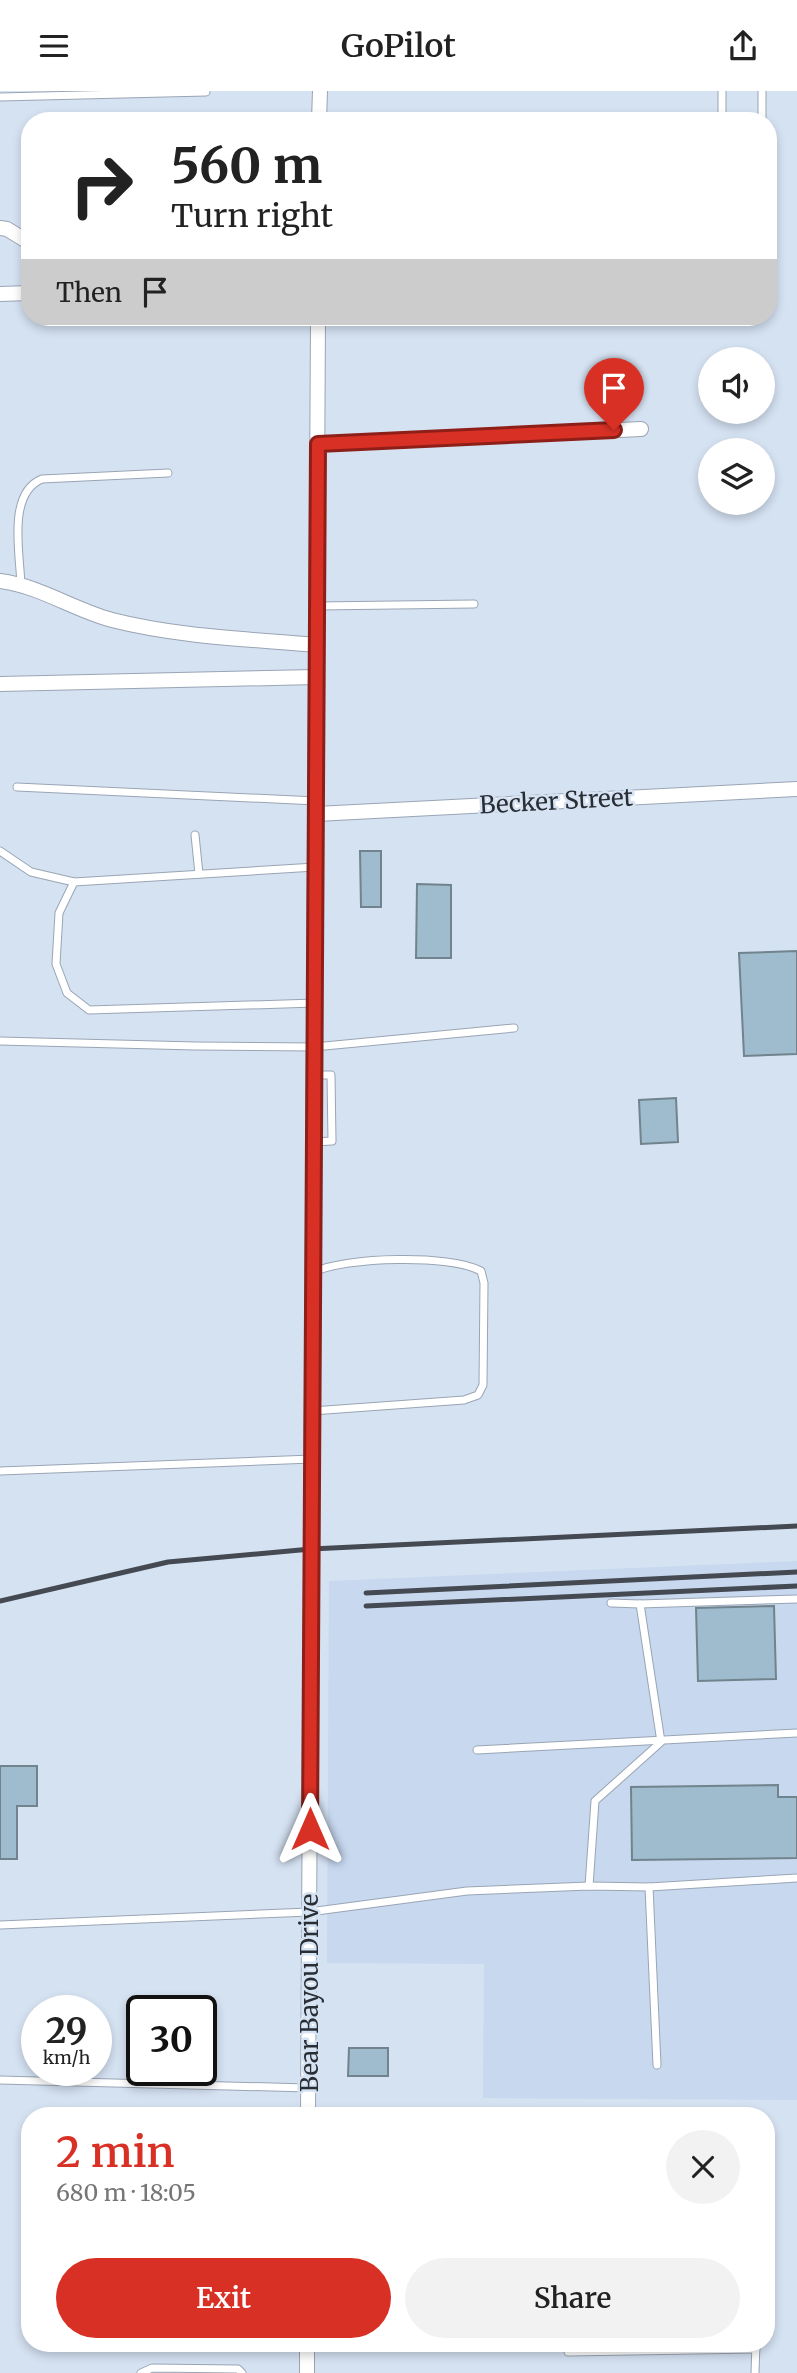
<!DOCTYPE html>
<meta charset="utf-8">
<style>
:root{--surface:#fff;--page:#f2f2f2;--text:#222;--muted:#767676;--accent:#d93025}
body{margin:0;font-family:Merriweather,serif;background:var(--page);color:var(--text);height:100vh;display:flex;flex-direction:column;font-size:26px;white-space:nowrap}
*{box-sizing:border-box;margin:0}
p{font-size:23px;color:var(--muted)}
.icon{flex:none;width:38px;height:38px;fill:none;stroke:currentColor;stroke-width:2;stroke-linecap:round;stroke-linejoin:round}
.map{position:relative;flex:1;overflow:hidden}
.drawer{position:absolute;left:21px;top:2016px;width:754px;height:245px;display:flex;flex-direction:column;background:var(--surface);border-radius:28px;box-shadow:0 4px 10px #0003}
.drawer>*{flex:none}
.top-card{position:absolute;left:21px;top:21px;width:756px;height:214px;border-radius:28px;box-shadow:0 4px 10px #0003;background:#fff;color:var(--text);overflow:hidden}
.fabs{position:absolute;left:698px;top:256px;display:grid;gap:14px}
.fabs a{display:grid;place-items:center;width:77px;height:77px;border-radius:50%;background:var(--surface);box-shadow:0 4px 10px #0003;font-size:35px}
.speed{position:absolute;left:21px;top:1904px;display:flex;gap:14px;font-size:35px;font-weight:700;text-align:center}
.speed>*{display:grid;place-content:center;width:91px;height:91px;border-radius:50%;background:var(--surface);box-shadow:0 4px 10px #0003;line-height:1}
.speed small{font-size:18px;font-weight:400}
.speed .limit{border:4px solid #111;border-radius:10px;background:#fff;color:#111}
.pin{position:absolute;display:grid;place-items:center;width:60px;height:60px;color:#fff;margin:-72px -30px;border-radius:50% 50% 50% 0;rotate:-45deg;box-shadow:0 0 7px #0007}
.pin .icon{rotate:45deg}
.me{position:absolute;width:77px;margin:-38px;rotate:0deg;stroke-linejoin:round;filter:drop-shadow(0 0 5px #0008)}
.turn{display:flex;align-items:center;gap:24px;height:147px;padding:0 35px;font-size:32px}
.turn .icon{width:91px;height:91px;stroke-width:2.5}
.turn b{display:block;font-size:49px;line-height:60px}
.then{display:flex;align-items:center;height:66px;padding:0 35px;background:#0003;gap:14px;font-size:26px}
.round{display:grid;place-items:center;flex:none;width:74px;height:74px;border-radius:37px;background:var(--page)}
.head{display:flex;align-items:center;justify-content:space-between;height:119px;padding:0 35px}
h1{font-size:42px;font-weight:600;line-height:52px;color:var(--accent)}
.action{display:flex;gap:14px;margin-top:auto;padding:14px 35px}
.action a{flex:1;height:80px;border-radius:42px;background:var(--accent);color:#fff;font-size:28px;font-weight:600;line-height:80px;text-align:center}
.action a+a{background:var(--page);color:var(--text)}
header{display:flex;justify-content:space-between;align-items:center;height:91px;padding:0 35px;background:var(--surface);font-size:32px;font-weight:600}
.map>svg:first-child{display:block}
.built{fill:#c7d8ef}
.building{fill:#9ebccd;stroke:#71838d;stroke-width:2}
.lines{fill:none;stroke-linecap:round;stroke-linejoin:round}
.lane-casing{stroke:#99a5b4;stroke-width:9}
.street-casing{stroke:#99a5b4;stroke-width:16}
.lane{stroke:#fff;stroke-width:7}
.street{stroke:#fff;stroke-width:14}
.rail{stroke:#444952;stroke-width:5}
.route-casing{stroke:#8d1f18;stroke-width:18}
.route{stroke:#d93025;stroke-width:12}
.labels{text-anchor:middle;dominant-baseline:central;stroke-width:5;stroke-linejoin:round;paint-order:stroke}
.street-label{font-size:24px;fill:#292d34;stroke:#d5e2f2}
</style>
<header><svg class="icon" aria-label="menu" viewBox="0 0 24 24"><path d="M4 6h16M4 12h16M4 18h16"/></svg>GoPilot<svg class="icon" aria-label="share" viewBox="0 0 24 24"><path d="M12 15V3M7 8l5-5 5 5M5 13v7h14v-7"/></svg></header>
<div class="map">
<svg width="797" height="2282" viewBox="0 0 797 2282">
<rect width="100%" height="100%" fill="#d5e2f2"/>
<path class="built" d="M797 1470V2009L483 2007 484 1873 327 1872 329 1490Z"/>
<g class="building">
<path d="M360 760H381V816H361Z"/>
<path d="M417 793 451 794V867H416Z"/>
<path d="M797 860V963L744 965 739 862Z"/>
<path d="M676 1007 678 1051 641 1053 639 1009Z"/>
<path d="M774 1515 776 1588 698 1590 696 1517Z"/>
<path d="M0 1675H37V1715H17V1768H0Z"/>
<path d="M778 1694V1706H797V1767L632 1769 631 1696Z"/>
<path d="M349 1957H388V1985H348Z"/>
</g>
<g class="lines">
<g class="lane-casing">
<g id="lane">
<path d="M722 0V30"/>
<path d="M762 0V30"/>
<path d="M0 6 206 1"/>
<path d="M21 494C20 463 7 402 42 388L168 382"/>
<path d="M317 515 474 513"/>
<path d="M17 696 316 710"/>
<path d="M195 744 199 783"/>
<path d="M0 760 31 781 74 791 315 776"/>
<path d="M74 791 59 822 56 873 67 902 89 919 315 912"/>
<path d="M0 950 195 955 314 956 514 937"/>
<path d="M314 1051 332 1050 331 984H314"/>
<path d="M312 1320 464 1309 478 1304 483 1294 484 1192 481 1180C450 1163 345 1166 314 1181"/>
<path d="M0 1380 312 1368"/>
<path d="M640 1513 797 1508"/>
<path d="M477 1659 797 1642"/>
<path d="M589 1795 595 1710 661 1651 640 1513 611 1512"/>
<path d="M649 1796 657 1974"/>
<path d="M0 1834 309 1821 467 1800 589 1795 649 1796 797 1787"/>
<path d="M0 1989 308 1997"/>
<path d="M568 2261 756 2258"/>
<path d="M141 2282 152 2277 238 2278 242 2282"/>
<path d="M755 2282 756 2252"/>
</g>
</g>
<g class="street-casing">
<g id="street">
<path d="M319 30 320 0"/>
<path d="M0 137 7 138 30 152"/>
<path d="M0 203 30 202"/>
<path d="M318 353 641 338"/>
<path d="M0 490C40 495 74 519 112 529 179 546 248 548 316 554"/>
<path d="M0 593 316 586"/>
<path d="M316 723 797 698"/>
<path d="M308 2025 318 226"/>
<path d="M307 2282V2252"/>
</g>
</g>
<use href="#lane" class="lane"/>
<use href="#street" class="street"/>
<g class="rail">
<path d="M366 1502 797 1481"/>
<path d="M0 1510 168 1471 311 1458 797 1435"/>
<path d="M366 1515 797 1495"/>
</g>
</g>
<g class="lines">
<g class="route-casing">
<path id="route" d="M310 1738 318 353 614 339"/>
</g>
<use href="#route" class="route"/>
</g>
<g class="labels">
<g class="street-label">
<text transform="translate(556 710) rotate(-3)">Becker Street</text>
<text transform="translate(309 1902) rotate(-90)">Bear Bayou Drive</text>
</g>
</g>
</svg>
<div class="fabs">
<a><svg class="icon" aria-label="sound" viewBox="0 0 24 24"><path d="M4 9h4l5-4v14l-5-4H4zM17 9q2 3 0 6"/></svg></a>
<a><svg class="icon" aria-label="layers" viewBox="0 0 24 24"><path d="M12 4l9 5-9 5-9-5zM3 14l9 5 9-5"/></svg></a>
</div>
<div class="speed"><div>29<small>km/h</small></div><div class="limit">30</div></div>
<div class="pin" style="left:614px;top:339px;background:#d93025"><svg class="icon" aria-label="arrive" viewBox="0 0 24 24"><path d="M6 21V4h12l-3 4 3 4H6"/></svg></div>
<svg class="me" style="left:310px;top:1738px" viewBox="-20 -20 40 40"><path d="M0-17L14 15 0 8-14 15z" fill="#d93025" stroke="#fff" stroke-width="4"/></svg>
<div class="top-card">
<div class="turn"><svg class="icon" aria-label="right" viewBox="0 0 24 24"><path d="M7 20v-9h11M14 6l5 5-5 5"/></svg><div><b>560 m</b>Turn right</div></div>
<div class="then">Then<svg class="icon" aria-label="arrive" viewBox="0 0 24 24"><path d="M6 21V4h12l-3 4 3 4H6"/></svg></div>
</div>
<section class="drawer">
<div class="head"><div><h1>2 min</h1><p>680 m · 18:05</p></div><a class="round"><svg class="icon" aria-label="close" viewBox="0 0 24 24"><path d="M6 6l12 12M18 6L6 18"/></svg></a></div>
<div class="action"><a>Exit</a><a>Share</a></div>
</section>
</div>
